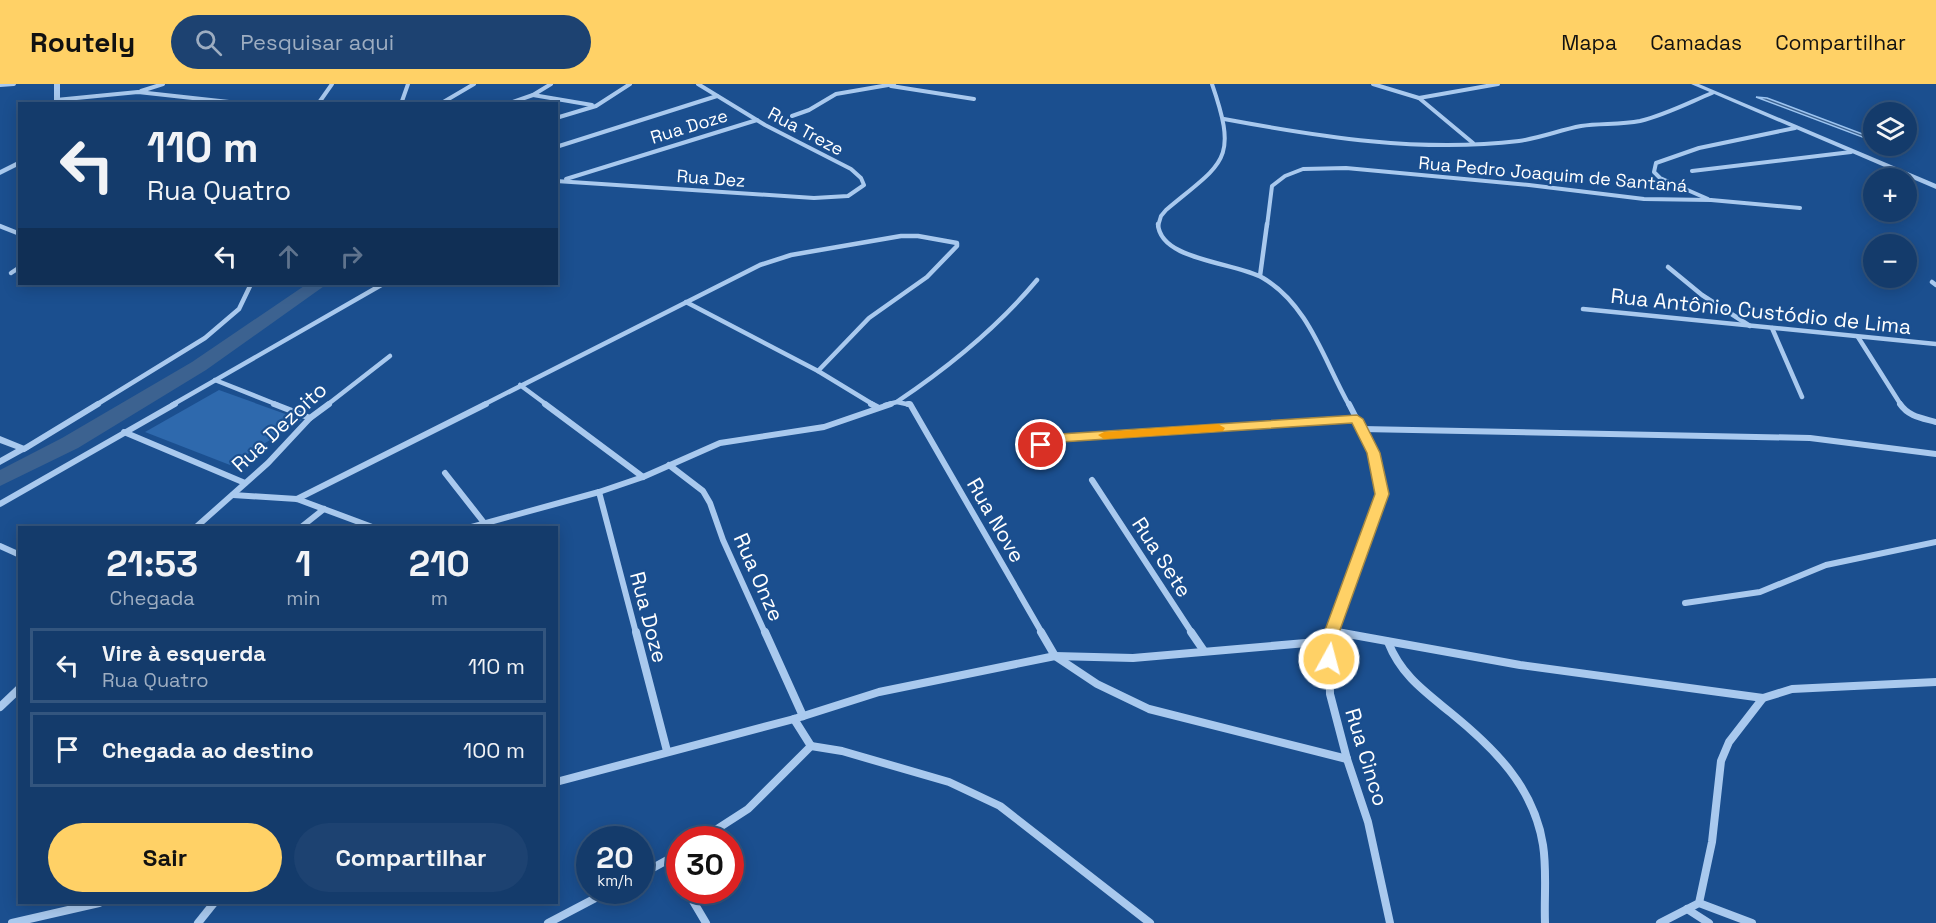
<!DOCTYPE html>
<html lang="pt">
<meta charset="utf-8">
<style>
:root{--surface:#143b6b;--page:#1d4271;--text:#f1f3f6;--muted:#9dadc1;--line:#33557e;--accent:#ffd166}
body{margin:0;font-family:"Space Grotesk",sans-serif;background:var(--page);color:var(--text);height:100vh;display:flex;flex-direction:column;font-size:22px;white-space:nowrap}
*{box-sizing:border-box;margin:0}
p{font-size:20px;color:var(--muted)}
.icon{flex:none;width:33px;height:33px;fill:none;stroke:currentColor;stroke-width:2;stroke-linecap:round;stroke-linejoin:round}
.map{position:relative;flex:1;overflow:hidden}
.side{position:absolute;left:18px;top:442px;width:540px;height:378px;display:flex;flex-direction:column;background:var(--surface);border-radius:0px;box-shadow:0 3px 15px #0003,0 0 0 2px var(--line)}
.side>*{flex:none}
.guide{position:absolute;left:18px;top:18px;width:540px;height:183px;border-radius:0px;box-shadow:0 3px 15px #0003,0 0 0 2px var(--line);background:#143b6b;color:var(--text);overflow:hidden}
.buttons{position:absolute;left:1863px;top:18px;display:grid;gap:12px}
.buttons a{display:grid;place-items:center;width:54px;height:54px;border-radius:50%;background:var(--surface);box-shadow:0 3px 15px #0003,0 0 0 2px var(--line);font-size:30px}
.speed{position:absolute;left:576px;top:742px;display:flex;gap:12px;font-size:30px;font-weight:700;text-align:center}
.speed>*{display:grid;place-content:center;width:78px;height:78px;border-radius:50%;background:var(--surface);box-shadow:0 3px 15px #0003,0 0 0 2px var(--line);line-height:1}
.speed small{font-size:15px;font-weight:400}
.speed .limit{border:9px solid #d22;background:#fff;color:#111}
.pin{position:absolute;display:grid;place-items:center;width:51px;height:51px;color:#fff;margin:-26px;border:3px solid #fff;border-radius:50%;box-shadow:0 2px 6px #0007}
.me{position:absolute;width:66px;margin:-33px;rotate:7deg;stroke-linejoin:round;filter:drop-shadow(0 0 4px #0008)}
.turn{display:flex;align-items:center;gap:21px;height:126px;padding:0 30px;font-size:27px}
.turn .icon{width:78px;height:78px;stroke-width:2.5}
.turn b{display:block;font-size:42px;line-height:51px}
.lanes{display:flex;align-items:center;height:57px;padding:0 30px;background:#0003;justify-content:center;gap:30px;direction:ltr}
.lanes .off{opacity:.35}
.eta{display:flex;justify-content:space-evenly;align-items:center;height:102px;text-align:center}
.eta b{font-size:36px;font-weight:600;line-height:42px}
.cta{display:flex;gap:12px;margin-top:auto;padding:12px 30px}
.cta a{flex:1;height:69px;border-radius:36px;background:var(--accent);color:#111;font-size:24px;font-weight:600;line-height:69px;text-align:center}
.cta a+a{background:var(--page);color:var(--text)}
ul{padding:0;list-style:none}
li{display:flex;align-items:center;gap:18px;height:75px;margin:0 12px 9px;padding:0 18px;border:3px solid var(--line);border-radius:0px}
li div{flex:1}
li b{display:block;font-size:22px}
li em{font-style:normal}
header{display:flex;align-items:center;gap:36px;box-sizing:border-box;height:84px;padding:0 30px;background:var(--accent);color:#111}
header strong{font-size:28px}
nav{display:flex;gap:33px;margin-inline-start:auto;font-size:21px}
.search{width:420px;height:54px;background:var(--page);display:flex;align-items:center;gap:15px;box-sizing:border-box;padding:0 21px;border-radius:33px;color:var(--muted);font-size:22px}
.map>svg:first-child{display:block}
.green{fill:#2e69ad}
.water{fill:#3c6290;stroke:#9cc4f0;stroke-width:1.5}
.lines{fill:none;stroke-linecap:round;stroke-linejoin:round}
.canal{fill:#3c6290;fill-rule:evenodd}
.minor-far3{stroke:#a9c9ee;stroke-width:4}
.minor-far2{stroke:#a9c9ee;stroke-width:4.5}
.minor-far1{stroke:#a9c9ee;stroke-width:6}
.minor{stroke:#a9c9ee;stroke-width:8}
.tertiary{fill:#a9c9ee;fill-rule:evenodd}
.route{fill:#ffd166;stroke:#a68842;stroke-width:1.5}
.slow{fill:#f59e0b}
.labels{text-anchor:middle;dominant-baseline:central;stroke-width:4.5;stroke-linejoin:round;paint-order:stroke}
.far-street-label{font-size:18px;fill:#fff;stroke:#1b4f8f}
.street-label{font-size:21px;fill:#fff;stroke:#1b4f8f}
</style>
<header>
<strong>Routely</strong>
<div class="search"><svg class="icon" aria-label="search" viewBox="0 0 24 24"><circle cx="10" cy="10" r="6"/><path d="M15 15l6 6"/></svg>Pesquisar aqui</div>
<nav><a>Mapa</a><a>Camadas</a><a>Compartilhar</a></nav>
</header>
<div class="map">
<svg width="1936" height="839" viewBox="0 0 1936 839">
<rect width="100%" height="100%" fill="#1b4f8f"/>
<path class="green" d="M219 306 302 336 230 381 145 348Z"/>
<path class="water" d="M1756 13 1767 14 1873 54V57Z"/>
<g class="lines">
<path class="canal" d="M307 200H327L206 286 78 364 0 402V386L62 354 192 278Z"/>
<g class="minor-far3">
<path d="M1373 0 1419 14 1473 59"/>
<path d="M0 1 14 0"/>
<path d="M891 2 974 15"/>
<path d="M141 7 163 0"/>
<path d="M533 11 592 21"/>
<path d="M1419 14 1498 0"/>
<path d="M56 16 138 8 229 18"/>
<path d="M318 20 332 0"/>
<path d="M401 20 408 0"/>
<path d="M440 20 474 0"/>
<path d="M507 20 533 11 551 0"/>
<path d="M792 32 809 26 836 10 894 0"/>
<path d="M556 34 596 22 630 0"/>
<path d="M1224 35C1321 53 1420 69 1519 57 1540 54 1560 46 1581 42 1600 39 1620 41 1640 37 1665 31 1688 19 1712 9"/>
<path d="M556 63 717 12"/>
<path d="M1692 87 1851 68"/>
<path d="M566 95 757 36"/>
<path d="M556 97 814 114 848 112 864 101 861 94 851 85 765 41 698 0"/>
<path d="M1708 115 1660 94 1654 88 1656 79 1699 64 1795 44"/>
<path d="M1158 142 1161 132 1166 126C1223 78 1239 78 1212 0"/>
<path d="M1267 142 1272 102 1285 92 1303 85 1346 84 1529 101 1644 115 1711 116 1800 124"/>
</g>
<g class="minor-far2">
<path d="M1158 140C1160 177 1236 178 1263 194 1309 221 1324 277 1349 321"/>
<path d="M0 142 20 150"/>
<path d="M1668 183 1702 211 1750 242"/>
<path d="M11 189 20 183"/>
<path d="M1260 192 1267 140"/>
<path d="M1932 198 1936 201"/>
<path d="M686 218 818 287 874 321"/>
<path d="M1583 225 1936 260"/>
<path d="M1772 244 1802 313"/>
<path d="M1858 253 1901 321"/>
<path d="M215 296 278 321"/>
<path d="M520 301 547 321"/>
<path d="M898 317C950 282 997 244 1037 196"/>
<path d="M96 321 205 254 239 225 251 200"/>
<path d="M172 321 383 200"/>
<path d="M327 321 390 272"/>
<path d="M483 321 760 181 791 171 901 152H918L957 159V162L927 193 869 234 818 287"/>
<path d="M885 321 897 318 911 321"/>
</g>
<g class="minor-far1">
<path d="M274 320 310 334"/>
<path d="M545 320 643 393"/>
<path d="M871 320 877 323"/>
<path d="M908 320H910L1042 549"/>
<path d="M1900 320C1909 333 1922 334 1936 338"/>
<path d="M1362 345 1810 354 1936 370"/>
<path d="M124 348 245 399"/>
<path d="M24 365 98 320"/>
<path d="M1022 367 1060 354 1357 335"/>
<path d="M669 381 703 407 710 419 723 456 765 549"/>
<path d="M445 389 485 440"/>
<path d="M1092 396 1192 549"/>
<path d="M599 408 636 549"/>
<path d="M233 411 297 415 375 444"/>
<path d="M297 415 486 320"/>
<path d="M0 420 175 320"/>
<path d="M195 444 268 379 310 334 329 320"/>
<path d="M300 444 324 425"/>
<path d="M468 444 599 408 643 393 720 359 824 343 891 320"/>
<path d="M0 462 20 471"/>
<path d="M1685 519 1760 508 1826 481 1936 458"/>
<path d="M1332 547 1345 549"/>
<path d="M1332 549 1382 410 1370 361 1349 320"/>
</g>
<g class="minor">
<path d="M636 548 667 667"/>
<path d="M765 548 803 632"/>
<path d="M1041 548 1055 572 1097 600 1149 625 1347 675"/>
<path d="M1191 548 1204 567"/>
<path d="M1332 548 1329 557 1330 610 1347 675 1368 738 1390 839"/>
<path d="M1337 548 1520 581 1763 614"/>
<path d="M1388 558C1401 591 1424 607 1451 629 1494 664 1534 703 1543 761 1547 786 1544 813 1545 839"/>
<path d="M0 623 20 604"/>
<path d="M794 635 811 662"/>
<path d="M811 662 842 667 949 698 1000 722 1150 839"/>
<path d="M556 698 794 635 879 608 1055 572 1133 574 1329 557"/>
<path d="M700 756 748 725 811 662"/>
<path d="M669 776 680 793"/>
<path d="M640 791 680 769"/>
<path d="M687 807 706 839"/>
<path d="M1699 819 1752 839"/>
<path d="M1687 825 1709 839"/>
<path d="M12 839 99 819"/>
<path d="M198 839 214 819"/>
<path d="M548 839 609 807"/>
<path d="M1660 839 1699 819 1712 758 1721 677 1729 658 1763 614 1792 605 1936 598"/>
</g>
<g class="tertiary">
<rect x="54" y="0" width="6" height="20"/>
<path d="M1691 0H1699L1936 100V105Z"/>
<path d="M20 76V81L0 91V86Z"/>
<path d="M0 352 27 363 29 365 0 381V374L16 365 0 359Z"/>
</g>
</g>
<path class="route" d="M1357 331 1363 335 1380 369 1389 410 1336 557 1337 575 1335 579H1324L1321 557 1375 410 1367 369 1352 339 1061 358 1041 365 1034 361 1036 358 1060 350Z"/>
<path class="slow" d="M1218 340 1225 344 1223 347 1104 355 1098 351 1104 348Z"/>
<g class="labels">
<g class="far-street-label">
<text transform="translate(689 42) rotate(-17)">Rua Doze</text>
<text transform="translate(806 47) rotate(28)">Rua Treze</text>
<text transform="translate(1553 90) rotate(5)">Rua Pedro Joaquim de Santaná</text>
<text transform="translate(711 94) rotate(4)">Rua Dez</text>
</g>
<g class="street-label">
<text transform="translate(1761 227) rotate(6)">Rua Antônio Custódio de Lima</text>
<text transform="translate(279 343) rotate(-43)">Rua Dezoito</text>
<text transform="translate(996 436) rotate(60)">Rua Nove</text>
<text transform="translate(1162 473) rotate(57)">Rua Sete</text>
<text transform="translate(759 493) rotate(66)">Rua Onze</text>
<text transform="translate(649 533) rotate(75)">Rua Doze</text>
<text transform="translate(1367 673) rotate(73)">Rua Cinco</text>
</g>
</g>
</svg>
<div class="buttons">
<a><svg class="icon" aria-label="layers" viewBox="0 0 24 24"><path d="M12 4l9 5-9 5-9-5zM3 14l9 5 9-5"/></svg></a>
<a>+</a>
<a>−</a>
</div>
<div class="speed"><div>20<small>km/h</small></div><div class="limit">30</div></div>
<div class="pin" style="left:1041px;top:361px;background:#d93025"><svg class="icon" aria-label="arrive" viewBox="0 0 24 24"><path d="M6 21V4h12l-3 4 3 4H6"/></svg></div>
<svg class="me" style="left:1329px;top:575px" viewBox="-20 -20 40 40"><circle r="17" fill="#ffd166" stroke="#fff" stroke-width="3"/><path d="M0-11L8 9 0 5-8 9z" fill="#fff"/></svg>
<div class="guide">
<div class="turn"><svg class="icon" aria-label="left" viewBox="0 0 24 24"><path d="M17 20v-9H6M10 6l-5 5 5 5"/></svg><div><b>110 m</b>Rua Quatro</div></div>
<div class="lanes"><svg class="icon" aria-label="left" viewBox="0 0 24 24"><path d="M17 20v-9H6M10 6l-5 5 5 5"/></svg><svg class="icon off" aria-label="ahead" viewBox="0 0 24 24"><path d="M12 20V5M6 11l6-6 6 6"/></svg><svg class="icon off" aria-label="right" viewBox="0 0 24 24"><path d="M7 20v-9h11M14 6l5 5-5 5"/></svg></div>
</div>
<section class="side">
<div class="eta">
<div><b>21:53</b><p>Chegada</p></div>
<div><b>1</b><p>min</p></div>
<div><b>210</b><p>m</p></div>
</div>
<ul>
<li><svg class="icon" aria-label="left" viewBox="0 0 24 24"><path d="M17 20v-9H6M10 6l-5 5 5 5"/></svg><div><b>Vire à esquerda</b><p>Rua Quatro</p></div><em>110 m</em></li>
<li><svg class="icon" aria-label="arrive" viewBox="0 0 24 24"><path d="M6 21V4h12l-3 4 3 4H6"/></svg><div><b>Chegada ao destino</b></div><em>100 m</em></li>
</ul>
<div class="cta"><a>Sair</a><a>Compartilhar</a></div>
</section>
</div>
